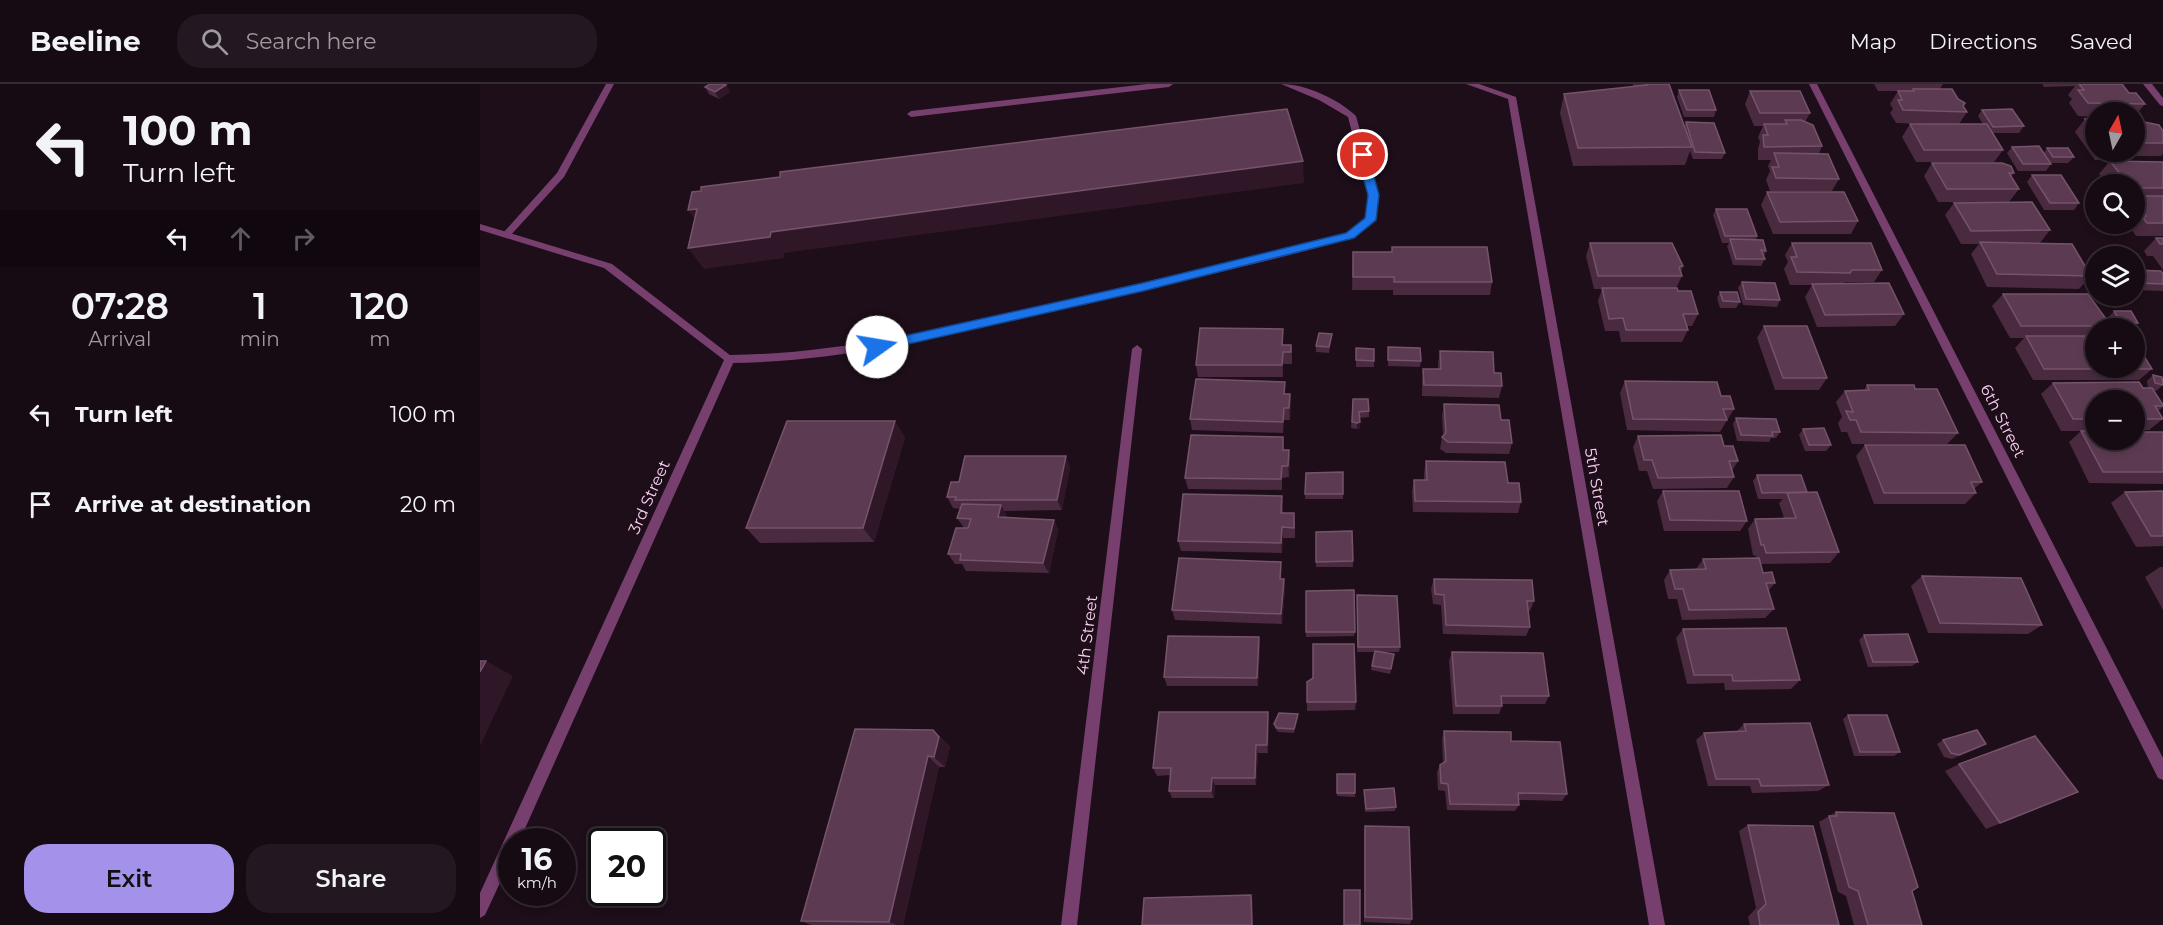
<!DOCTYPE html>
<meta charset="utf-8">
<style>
:root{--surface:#160a13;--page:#231821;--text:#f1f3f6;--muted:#9e9aa0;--line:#352b33;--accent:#a492ea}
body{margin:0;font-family:Montserrat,sans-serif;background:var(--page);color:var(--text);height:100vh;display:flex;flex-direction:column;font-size:22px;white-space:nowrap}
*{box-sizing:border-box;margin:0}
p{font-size:20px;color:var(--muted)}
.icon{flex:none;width:33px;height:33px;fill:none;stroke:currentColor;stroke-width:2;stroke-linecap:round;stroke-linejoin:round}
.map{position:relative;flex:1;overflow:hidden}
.panel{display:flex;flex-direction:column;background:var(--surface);width:480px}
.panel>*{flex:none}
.banner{background:#160a13;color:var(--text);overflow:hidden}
.needle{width:39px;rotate:9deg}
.fabs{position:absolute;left:1605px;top:18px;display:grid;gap:12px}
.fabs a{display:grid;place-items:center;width:60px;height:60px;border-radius:50%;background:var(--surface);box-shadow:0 3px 9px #0003,0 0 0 2px var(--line);font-size:30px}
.speed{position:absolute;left:18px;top:744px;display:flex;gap:12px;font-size:30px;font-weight:700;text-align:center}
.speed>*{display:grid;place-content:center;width:78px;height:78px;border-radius:50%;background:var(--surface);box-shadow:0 3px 9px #0003,0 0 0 2px var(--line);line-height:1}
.speed small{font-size:15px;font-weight:400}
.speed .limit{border:3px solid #111;border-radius:9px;background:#fff;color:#111}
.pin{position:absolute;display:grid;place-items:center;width:51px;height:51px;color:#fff;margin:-26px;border:3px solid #fff;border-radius:50%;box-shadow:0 2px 6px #0007}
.me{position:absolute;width:66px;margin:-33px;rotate:77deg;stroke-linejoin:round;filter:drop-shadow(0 0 4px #0008)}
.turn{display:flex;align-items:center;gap:21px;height:126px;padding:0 24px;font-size:27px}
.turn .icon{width:78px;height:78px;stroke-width:2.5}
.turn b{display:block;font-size:42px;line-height:51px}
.lanes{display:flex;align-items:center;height:57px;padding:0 24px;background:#0003;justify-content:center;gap:30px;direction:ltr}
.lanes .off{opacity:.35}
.eta{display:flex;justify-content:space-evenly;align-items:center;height:102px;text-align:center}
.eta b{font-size:36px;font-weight:600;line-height:42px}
.primary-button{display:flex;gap:12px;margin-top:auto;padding:12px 24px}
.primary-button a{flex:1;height:69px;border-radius:24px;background:var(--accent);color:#111;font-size:24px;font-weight:600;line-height:69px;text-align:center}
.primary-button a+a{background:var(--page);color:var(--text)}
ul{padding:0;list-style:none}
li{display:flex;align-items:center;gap:18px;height:90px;padding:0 24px}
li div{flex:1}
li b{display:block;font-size:22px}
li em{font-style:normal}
header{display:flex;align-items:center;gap:36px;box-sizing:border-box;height:84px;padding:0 30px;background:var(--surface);border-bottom:2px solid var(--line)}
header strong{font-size:28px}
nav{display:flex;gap:33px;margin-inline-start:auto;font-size:21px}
.search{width:420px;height:54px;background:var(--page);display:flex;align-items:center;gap:15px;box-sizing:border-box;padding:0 21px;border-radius:24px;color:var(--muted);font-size:22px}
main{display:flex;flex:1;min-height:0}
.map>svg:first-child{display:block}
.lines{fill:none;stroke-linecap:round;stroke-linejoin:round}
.service{fill:#773f6e;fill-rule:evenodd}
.minor{fill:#773f6e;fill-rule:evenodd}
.wall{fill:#492a3f}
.shaded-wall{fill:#301728}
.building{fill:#5c3b52;stroke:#75536b;stroke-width:1.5}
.route{fill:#1a73e8;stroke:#114b97;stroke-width:1.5}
.labels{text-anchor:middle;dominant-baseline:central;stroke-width:6;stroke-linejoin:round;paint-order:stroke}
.street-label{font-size:16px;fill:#f9d0f0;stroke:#1d0e19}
</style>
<header>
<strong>Beeline</strong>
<div class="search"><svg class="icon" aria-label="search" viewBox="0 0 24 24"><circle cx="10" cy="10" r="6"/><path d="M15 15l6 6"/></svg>Search here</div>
<nav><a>Map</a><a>Directions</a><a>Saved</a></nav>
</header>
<main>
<section class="panel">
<div class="banner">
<div class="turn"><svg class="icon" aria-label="left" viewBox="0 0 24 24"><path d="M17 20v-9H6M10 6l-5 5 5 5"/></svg><div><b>100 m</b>Turn left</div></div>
<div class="lanes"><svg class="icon" aria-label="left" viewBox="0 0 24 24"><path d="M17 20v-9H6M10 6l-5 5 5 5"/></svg><svg class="icon off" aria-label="ahead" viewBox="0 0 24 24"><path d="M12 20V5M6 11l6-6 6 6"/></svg><svg class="icon off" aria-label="right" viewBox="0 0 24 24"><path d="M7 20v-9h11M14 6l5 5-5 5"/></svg></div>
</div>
<div class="eta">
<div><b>07:28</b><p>Arrival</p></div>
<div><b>1</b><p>min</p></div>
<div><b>120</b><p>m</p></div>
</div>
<ul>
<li><svg class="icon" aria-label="left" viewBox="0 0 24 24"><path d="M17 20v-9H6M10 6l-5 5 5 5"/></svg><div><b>Turn left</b></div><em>100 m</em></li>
<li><svg class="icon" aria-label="arrive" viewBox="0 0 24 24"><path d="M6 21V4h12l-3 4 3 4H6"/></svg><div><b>Arrive at destination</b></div><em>20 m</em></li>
</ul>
<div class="primary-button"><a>Exit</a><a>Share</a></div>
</section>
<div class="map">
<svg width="1683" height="841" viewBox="0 0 1683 841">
<rect width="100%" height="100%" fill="#1d0e19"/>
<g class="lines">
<g class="service">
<path d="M126 0H134L84 93 29 153H23V149L77 89Z"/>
<path d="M667 0H693L689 3 431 33 427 30 431 27Z"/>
<path d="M801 0C826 0 858 15 876 32L898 111 895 136 873 154C777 181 679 202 581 225 472 250 363 278 250 279L245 275 250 271C350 270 445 248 542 226 651 202 759 176 867 149L885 135 888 111 868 33 839 16Z"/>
</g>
<g class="minor">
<path d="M986 0H999L1036 13 1185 841H1169L1028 15Z"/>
<path d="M1329 0H1337L1683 674V696L1678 694Z"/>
<path d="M1663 0H1672L1683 14V22L1680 21Z"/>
<path d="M0 140 132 180 255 275 39 758H32V773L5 831 0 834V809L244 276 124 184 0 146Z"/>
<path d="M657 261 662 265 597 841H581L652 265Z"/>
</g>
</g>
<g class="wall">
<path d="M1153 0H1189L1204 42 1206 38 1245 69 1242 75H1213L1210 67 1205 81 1093 82 1080 29 1084 10 1153 3Z"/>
<path d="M1394 0H1463L1460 5 1478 15 1487 28 1479 40H1503L1498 32 1502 26 1544 42 1539 49H1513L1523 66 1514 78H1436L1422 53 1430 40H1448L1416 39 1410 29 1413 25 1410 20 1418 7H1432H1398Z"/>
<path d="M1562 0H1642L1649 9 1665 20 1654 33V28H1616V33L1598 32 1589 19 1592 15 1588 11 1595 2 1564 3Z"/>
<path d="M246 1 250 8 239 15 229 10 225 3Z"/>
<path d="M1199 6 1236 26 1234 33H1204L1197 13Z"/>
<path d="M1270 7 1330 29 1325 38 1342 62 1339 70 1359 95 1352 107H1290L1286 96 1290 87 1288 82 1291 76H1278V64L1280 58 1278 53 1283 42H1274L1265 20Z"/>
<path d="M1605 35H1616V68H1654V36L1683 47V70L1681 72H1645L1641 76H1615L1595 48Z"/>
<path d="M1532 63 1564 69 1567 64 1594 73 1588 79H1571V80L1566 87H1538L1527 69Z"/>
<path d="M1630 77 1683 78V152H1656L1652 146 1654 144 1650 140H1654V100H1627L1619 90Z"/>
<path d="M1452 79 1534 89 1531 93 1539 105 1529 118 1570 146 1560 159 1611 192 1599 205 1507 203 1491 170 1499 160H1481L1465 131 1474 119 1524 118H1458L1444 92Z"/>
<path d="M1552 91 1599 119 1594 126H1564L1547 98Z"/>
<path d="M1287 108 1378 137 1371 150H1293L1281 121Z"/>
<path d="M1236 125 1277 152 1276 156 1286 167 1284 172 1285 175 1281 182 1253 181 1247 162 1249 159H1242L1233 131Z"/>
<path d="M1676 154H1683V186L1673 172H1667L1664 167Z"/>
<path d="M1110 159 1203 182 1201 188 1202 192 1196 204 1218 230 1212 242H1207L1208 246 1202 258H1141L1139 247H1125L1118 217 1122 205H1114L1106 172Z"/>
<path d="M1312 159 1402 186 1394 198H1364L1363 200 1424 230 1415 242 1337 243 1325 213 1332 201H1310L1304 185 1308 178 1305 171Z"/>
<path d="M912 163 1012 198 1010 211H913V206H872L873 168H912Z"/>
<path d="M1654 186 1683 190V207L1655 206 1658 210 1651 217H1622L1619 212H1654Z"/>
<path d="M1262 198 1300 216 1297 223 1263 221 1258 204Z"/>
<path d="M1240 208 1260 218 1256 224H1240L1237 214Z"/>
<path d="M1523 210 1631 242 1629 244H1616V284L1672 285 1659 296H1553L1535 264 1544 254H1530L1512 222Z"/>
<path d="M1634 227 1658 239 1652 244H1634L1628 234Z"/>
<path d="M1284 242 1347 294 1339 306H1295L1277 254Z"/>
<path d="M852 250 851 257 849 269 836 268V262Z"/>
<path d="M803 261H811L812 273V280H803V293H718L716 281Z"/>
<path d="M908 263 941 277 940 283 908 282Z"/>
<path d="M876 264 894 265V283H876Z"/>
<path d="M960 267 1014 289 1022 302 1019 314 942 312V297L943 285H958V279Z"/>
<path d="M1673 291 1683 301 1676 307 1674 306 1683 321V323L1678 327 1683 335 1669 346H1654V316H1616V347H1581L1561 310 1573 299 1668 304 1667 297Z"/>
<path d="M1145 297 1241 312 1254 325 1240 348 1147 346 1140 309Z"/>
<path d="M1387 301 1435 305 1478 349 1467 360H1372L1367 348H1361L1358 339 1362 333 1356 318 1365 307 1384 306Z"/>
<path d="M805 310H810L811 322 810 336H804L803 349 712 346 710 335Z"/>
<path d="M873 315 889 327V333L879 334 880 344 877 345 871 344Z"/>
<path d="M964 320 1021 336 1032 359 1029 370 966 369 960 365 962 353 963 352 962 332Z"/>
<path d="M1256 334 1300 348 1296 354H1291L1289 358 1257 357 1253 340Z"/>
<path d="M1323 345 1351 361 1346 367H1325L1319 351Z"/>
<path d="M1601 347 1683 348V400L1609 399 1589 358Z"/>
<path d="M1158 352 1244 362 1258 377 1252 387 1254 393 1247 404 1173 405 1167 387H1159L1153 363Z"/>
<path d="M425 353 394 458 280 459 266 444Z"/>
<path d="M1385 361 1502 398 1494 405 1496 409 1485 420H1394L1376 372Z"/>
<path d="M804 366H809L810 378 809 393 802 394V406L708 405 705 394Z"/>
<path d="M946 377 1041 418 1038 429 933 428 932 407 934 396H944V389Z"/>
<path d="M590 383 582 426 524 427 527 432 526 434 574 436 578 446 569 489 486 487 482 480H475L468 470 484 444 477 434 480 425 473 424 467 413 479 398Z"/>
<path d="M863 388V415H825L826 389Z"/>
<path d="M1277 391 1327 408 1359 468 1350 479 1280 480 1283 489 1295 499 1288 507 1294 525 1285 534 1202 536 1197 515H1188L1184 496 1190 486 1216 485 1223 475 1277 474 1276 472 1273 471 1268 445 1275 435 1304 434 1299 419 1303 415H1278L1273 397Z"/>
<path d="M1183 407 1267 437 1260 447H1184L1177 417Z"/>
<path d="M1683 407V462L1656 463 1631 419 1645 408Z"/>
<path d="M802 412 803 429H814L815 440V454H803L802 469 701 467 698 457Z"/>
<path d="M836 448 873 477V483H836Z"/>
<path d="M801 478V495H804L805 505 802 540 695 536 692 526Z"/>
<path d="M1680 483H1683V526L1665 493Z"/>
<path d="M1442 492 1562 541 1548 550 1448 549 1431 502Z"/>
<path d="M954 495 1054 517 1050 527H1048L1050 543 1046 552 963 550 961 521 953 520 951 505Z"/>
<path d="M826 507 875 548 874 552 826 553Z"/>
<path d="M877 516 920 563 919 568H899L914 570 910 590 891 586 894 568H877Z"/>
<path d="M1203 545 1320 596 1311 605 1245 606 1244 599 1207 600 1196 554Z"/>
<path d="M1384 551 1438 578 1432 582 1388 583 1379 556Z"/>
<path d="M780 562 778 602H687L684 593Z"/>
<path d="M972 568 1069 612 1065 620H1022V622L1019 630H973L969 577Z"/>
<path d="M827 598 876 618 875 626 827 627Z"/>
<path d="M788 628 789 636 788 669H778L776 701H735L734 714H692L689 707 690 691 677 692 673 684Z"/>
<path d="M818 630V634L814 649 798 648 795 644 794 640Z"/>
<path d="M1368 631 1420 668 1414 672H1374L1363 635Z"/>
<path d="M1264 640 1349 701 1338 707 1272 709 1270 702H1228L1216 656 1224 649 1256 648Z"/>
<path d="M453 646 470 663 465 683H459L423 841H331L321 837Z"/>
<path d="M964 647 1031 657 1087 710 1082 717 1039 716V721L1035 727 967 726 965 707 958 706 957 688 960 681 963 679 962 655Z"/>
<path d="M1463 656 1499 664 1472 675 1464 673 1457 660Z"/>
<path d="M1479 680 1582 715 1506 745 1465 687Z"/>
<path d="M857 690 875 709V713L857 712Z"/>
<path d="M884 706 916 723 915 727 885 728Z"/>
<path d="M1356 728 1432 807 1442 841H1374L1366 812 1358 808 1339 738Z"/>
<path d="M1268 741 1359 841H1270L1268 833 1276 824 1259 747Z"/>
<path d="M885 742 932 835 930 840 884 838V748Z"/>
</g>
<g class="shaded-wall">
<path d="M246 1 250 8 239 15 235 8Z"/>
<path d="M823 77 824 99 304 169V174L224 185 208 164 291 148Z"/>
<path d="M217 125 223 148 208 126Z"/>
<path d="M803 245V293L802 261Z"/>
<path d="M810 310 811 322 810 336 809 324Z"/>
<path d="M804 324V336L803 349V338Z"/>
<path d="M415 337 425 353 394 458 383 444Z"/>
<path d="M880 338V344L877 345V339Z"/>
<path d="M809 366 810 378 809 393 808 382Z"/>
<path d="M586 372 590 383 582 426 577 416Z"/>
<path d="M521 421 527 432 524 444 518 433Z"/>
<path d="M574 436 578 446 569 489 563 479Z"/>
<path d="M802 443 803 454 802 469 801 459Z"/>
<path d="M801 478 802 488 800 505V495Z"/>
<path d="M804 495 805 505 802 540 801 530Z"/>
<path d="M779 553 780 562 778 602 777 594Z"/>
<path d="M6 577 33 592 0 662V588Z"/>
<path d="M788 628 789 636 788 669 787 661Z"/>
<path d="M818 630V634L814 649V645Z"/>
<path d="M453 646 470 663 465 683 454 673Z"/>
<path d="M1506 660 1499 664 1472 675 1479 671Z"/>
<path d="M776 661 778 669 776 701 775 694Z"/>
<path d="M448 672 459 683 423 841H417L409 838Z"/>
<path d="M732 694 735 701 734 714 731 707Z"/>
<path d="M771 811 773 816V841H772Z"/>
</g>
<g class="building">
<path d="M230 0H243L246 1 235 8 225 3Z"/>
<path d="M1166 0H1189L1212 63 1098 64 1084 10 1167 1Z"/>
<path d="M1599 0H1642L1649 9H1656L1665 20 1608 19 1598 6H1604Z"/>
<path d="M1433 5H1472L1478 15 1485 19 1483 22 1487 28 1423 26 1418 16H1422L1418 7H1434Z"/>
<path d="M1199 6H1229L1236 26H1207Z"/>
<path d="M1270 7H1320L1330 29H1280Z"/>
<path d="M807 25 823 77 291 148 290 153 208 164 217 125 208 126 212 108 221 107V103L300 93V88Z"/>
<path d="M1532 25 1544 42 1513 43 1502 26Z"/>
<path d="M1605 35H1616V50Z"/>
<path d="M1305 36H1321L1333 41 1342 62 1284 63 1283 51H1288L1284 40H1307Z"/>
<path d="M1654 36 1679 41 1683 47V59H1654Z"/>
<path d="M1206 38 1234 39 1245 69 1215 68Z"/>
<path d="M1430 40H1507L1523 66H1444Z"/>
<path d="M1559 62 1571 80H1543L1532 63Z"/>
<path d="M1567 64H1588L1594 73H1573Z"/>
<path d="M1294 69 1348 70 1359 95 1296 94 1292 83H1299Z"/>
<path d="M1630 77 1683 78V104H1654V100H1648Z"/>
<path d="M1452 79H1522L1531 82 1534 89H1529L1539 105H1467Z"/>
<path d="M1552 91H1581L1599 119H1570Z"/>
<path d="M1287 108H1364L1378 137 1300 138Z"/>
<path d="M1654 112H1683V139H1667L1663 134 1666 132 1654 116Z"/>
<path d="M1552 118 1570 146 1491 147 1474 119Z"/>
<path d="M1236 125H1267L1277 152H1245Z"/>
<path d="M1676 154H1683V160H1680Z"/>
<path d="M1250 155 1283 156 1286 167 1281 166 1285 175H1256Z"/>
<path d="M1500 158 1592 160 1611 192 1517 190Z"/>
<path d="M1110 159H1192L1203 182 1199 183 1202 192H1118Z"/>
<path d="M1312 159H1391L1402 186H1372L1370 189 1317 188 1311 173H1317Z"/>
<path d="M912 163H1007L1012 198H914V193H873V168H912Z"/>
<path d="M1654 186 1681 187 1683 190V200L1657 199 1654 195Z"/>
<path d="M1262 198 1295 199 1300 216 1266 215Z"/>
<path d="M1409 199 1424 230 1345 231 1332 200Z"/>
<path d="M1122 204H1197L1198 207H1211L1218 230H1203L1208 246H1146L1143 234 1129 235Z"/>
<path d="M1240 208H1257L1260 218 1243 217Z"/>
<path d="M1523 210H1608L1631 242H1541Z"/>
<path d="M1634 227H1651L1658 239H1641Z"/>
<path d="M1284 242H1327L1347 294H1303Z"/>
<path d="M720 244 803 245 802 261H811V268H803L802 281H716Z"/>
<path d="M839 249 852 250 849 263 836 262Z"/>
<path d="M1546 252H1616V284H1654V259H1656L1672 285H1564Z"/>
<path d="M908 263 940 264 941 277 908 276Z"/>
<path d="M876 264 894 265V277L876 276Z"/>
<path d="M960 267 1013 268 1014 289H1021L1022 302 944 301 943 285H961Z"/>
<path d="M1673 291 1682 293 1683 301 1675 299Z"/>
<path d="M716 295 805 298 804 310H810L809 324H804L803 338 710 335Z"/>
<path d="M1145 297 1237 298 1241 312H1250L1254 325H1243L1247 336 1153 335Z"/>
<path d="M1659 298 1663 304H1672L1683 321V322H1675L1683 335H1654V316H1616V335H1593L1573 299Z"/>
<path d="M1387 301H1434L1435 305H1457L1478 349 1381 348 1376 336H1370L1366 327 1373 328 1365 307 1389 306Z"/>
<path d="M873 315H888L889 327 879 328 880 338 877 339 872 338Z"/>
<path d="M964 320 1019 321 1021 336H1029L1032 359 968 358 962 353 966 349Z"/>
<path d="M1256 334 1296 335 1300 348H1292L1293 352 1261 351Z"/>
<path d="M307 337H415L383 444H266Z"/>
<path d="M1344 344 1351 361H1329L1323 345Z"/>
<path d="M1601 347H1616V356H1654V348H1683V388H1623Z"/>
<path d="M711 351 803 353V366H809L808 382H802L801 395 705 394Z"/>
<path d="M1241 351 1244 362H1253L1258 377H1249L1254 393 1178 394 1172 376H1164L1158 352Z"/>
<path d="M1385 361H1485L1502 398H1491L1496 409H1404Z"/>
<path d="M485 372H586L577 416H475L476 413H467L471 398H479Z"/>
<path d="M946 377 1025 378 1028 399H1039L1041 418 935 417 934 396H947Z"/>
<path d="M863 388V410H825L826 389Z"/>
<path d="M1277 391H1321L1327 408 1282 409Z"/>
<path d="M1183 407H1259L1267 437 1190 436Z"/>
<path d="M1683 407V452H1671L1645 408Z"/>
<path d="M1337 408 1359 468 1286 469 1284 461H1281L1275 435 1316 434 1307 409Z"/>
<path d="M703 410 802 412 801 429H814V444L802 443 801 459 698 457Z"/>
<path d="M482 420 521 421 518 433 574 436 563 479 480 476 481 470H468L476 444H488L491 435 477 434Z"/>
<path d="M872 447 873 477 836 478V448Z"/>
<path d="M699 474 801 478 800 495H804L801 530 692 526Z"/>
<path d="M1279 474 1283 489 1292 488 1295 499H1286L1294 525 1209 526 1203 505H1195L1190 486 1226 485 1223 475Z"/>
<path d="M1442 492 1541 494 1562 541 1460 539Z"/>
<path d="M954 495 1052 496 1054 517H1047L1050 543 966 541 964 511 955 510Z"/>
<path d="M874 506 875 548H826V507Z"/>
<path d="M877 511 917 512 920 563H878Z"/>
<path d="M1306 544 1320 596 1253 597 1252 591H1214L1203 545Z"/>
<path d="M1428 550 1438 578H1393L1384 551Z"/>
<path d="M688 552 779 553 777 594 684 593Z"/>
<path d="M833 560H874L876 618H827V598L833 594Z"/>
<path d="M895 567 914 570 911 585 892 582Z"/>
<path d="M972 568 1063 569 1069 612H1021L1022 622H976Z"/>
<path d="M0 577H6L0 588Z"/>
<path d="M679 628H788L787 661H776L775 694H732L731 707H689L691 684H673Z"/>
<path d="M799 629 818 630 814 645 797 644 794 640Z"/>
<path d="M1368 631H1407L1420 668H1380Z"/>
<path d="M1330 639 1349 701 1281 702 1279 695H1236L1224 649 1266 647 1264 640Z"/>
<path d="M375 645 453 646 459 653 454 673 448 672 409 838 321 837Z"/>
<path d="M1497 646 1506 660 1479 671 1471 669 1463 656Z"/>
<path d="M964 647 1031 648V657L1080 658 1087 710 1038 709 1039 721 970 720 968 700 961 699 960 681 966 677Z"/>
<path d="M1555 652 1598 708 1520 739 1479 680Z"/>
<rect x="857" y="690" width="18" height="19"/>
<path d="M914 704 916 723 886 725 884 706Z"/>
<path d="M1356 728 1414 729 1438 803 1432 807 1442 841H1388L1378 807 1369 803 1349 732H1357Z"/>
<path d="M1268 741 1333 742 1359 841H1280L1278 828 1286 820Z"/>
<path d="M885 742 929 743 932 835 885 833Z"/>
<rect x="864" y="806" width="16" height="35"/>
<path d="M771 811 772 841H662L664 814Z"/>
</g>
<path class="route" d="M883 68 888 71 899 111 896 136 874 154 663 207 397 267 391 263 397 258 663 199 866 149 885 134 888 111 877 71Z"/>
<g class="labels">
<g class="street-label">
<text transform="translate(1523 337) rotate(63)">6th Street</text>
<text transform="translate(1117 403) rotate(80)">5th Street</text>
<text transform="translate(169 413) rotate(-66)">3rd Street</text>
<text transform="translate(607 551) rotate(-83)">4th Street</text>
</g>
</g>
</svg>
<div class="fabs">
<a><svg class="needle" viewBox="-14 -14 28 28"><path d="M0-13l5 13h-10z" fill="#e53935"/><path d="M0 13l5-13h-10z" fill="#9e9aa0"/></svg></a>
<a><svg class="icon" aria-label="search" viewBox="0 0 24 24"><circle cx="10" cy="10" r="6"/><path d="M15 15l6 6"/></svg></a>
<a><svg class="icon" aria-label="layers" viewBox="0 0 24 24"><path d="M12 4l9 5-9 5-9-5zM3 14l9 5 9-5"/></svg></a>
<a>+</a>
<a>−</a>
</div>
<div class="speed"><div>16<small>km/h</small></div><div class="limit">20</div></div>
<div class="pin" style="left:883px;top:71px;background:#d93025"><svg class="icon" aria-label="arrive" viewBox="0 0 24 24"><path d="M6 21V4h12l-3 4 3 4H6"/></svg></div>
<svg class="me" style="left:397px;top:263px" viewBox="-20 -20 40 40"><circle r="19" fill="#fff"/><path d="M0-13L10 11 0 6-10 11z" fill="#1a73e8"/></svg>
</div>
</main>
